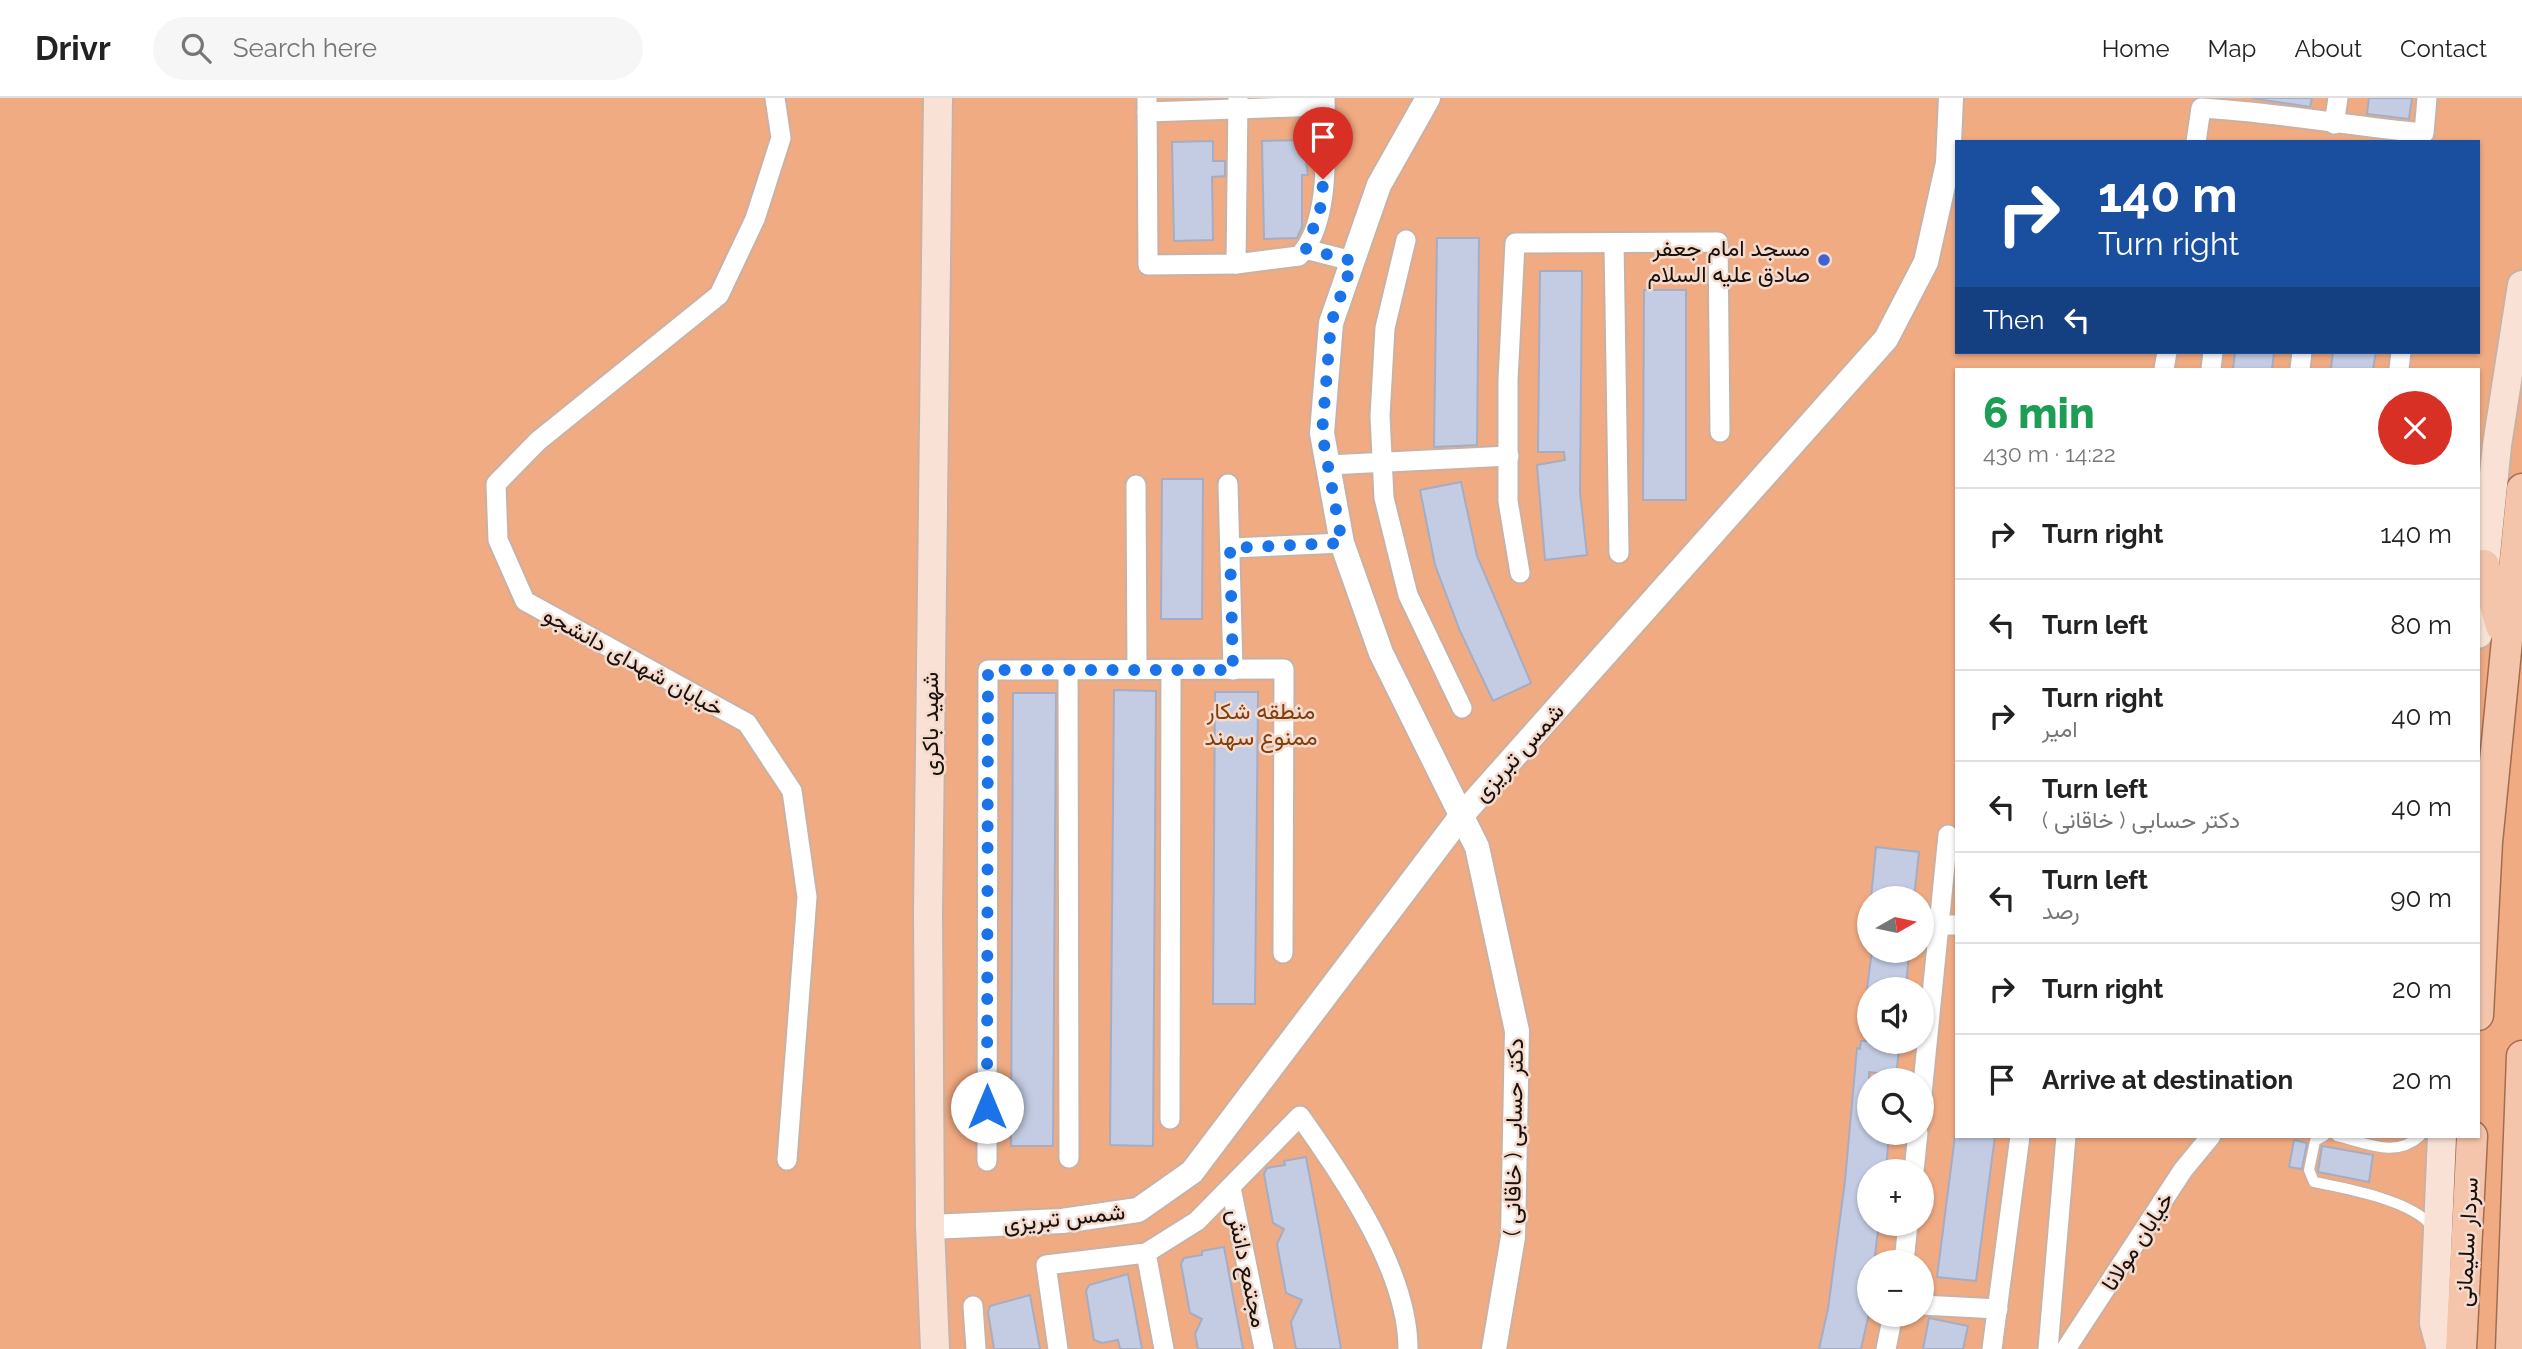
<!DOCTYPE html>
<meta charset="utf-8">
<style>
:root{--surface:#fff;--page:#f6f6f6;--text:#222;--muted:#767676;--line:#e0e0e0}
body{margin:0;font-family:Raleway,Vazirmatn,sans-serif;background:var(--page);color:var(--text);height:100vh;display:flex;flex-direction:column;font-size:26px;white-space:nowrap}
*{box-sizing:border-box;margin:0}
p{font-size:23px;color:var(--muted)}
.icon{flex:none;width:38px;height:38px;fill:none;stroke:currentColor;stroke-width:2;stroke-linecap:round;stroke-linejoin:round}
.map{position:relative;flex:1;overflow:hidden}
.drawer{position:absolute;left:1955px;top:270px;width:525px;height:770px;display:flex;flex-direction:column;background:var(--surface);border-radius:0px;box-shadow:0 2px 5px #0004}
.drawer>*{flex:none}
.banner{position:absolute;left:1955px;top:42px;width:525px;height:214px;border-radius:0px;box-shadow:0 2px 5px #0004;background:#1a4fa0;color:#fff;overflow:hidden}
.needle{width:46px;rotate:81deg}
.fabs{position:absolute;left:1857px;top:788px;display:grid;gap:14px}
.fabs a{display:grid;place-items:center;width:77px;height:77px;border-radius:50%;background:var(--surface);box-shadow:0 2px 5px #0004;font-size:35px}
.pin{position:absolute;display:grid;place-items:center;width:60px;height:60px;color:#fff;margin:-72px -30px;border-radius:50% 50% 50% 0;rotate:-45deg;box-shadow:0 0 7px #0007}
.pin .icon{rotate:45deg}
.me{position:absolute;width:77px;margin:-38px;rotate:0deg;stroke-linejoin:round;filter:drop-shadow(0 0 5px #0008)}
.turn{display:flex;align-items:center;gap:24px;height:147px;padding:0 28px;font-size:32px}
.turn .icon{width:91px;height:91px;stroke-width:2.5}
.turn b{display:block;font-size:49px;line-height:60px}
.then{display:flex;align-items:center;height:66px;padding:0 28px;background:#0003;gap:14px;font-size:26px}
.round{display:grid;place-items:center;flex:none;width:74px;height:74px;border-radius:37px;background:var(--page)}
.summary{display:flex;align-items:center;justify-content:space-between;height:119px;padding:0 28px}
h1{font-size:42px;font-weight:800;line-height:52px;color:#1e9e55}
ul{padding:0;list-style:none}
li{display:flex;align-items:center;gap:21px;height:91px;padding:0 28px;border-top:2px solid var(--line)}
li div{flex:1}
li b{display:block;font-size:26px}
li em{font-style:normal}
header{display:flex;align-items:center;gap:42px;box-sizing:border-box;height:98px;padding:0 35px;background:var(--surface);border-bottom:2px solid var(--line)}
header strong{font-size:33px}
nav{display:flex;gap:38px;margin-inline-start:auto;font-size:24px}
.search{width:490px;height:63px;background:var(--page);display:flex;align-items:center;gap:18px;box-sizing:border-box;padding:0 24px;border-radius:38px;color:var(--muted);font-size:26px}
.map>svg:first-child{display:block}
.green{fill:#f1ab82;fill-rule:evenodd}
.building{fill:#c3cce3;stroke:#a4adc3;stroke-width:2}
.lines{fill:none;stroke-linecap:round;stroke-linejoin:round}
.service-casing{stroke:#c9b1a4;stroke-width:13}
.minor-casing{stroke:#c9b1a4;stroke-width:23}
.tertiary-casing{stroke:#c9b1a4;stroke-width:28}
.secondary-casing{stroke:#c9b1a4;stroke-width:32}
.primary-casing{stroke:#a26d4f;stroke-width:33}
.service{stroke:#fff;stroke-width:10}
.minor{stroke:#fff;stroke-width:19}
.tertiary{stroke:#fff;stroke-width:24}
.secondary{stroke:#f9e2d5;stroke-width:28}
.primary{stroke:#f4c5ab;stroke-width:30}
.route{stroke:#1a73e8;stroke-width:12;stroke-dasharray:0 21.6}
.poi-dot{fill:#4061d4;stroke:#f4dbcd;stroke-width:2.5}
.labels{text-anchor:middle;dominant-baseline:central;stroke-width:5;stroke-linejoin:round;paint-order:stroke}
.poi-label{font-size:23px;fill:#19100c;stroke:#f4dbcd;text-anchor:end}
.street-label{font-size:23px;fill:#19100c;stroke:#f4dbcd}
.park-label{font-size:23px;fill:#813e0c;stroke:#f4dbcd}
</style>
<header>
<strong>Drivr</strong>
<div class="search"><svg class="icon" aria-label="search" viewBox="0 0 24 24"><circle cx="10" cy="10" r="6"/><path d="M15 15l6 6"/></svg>Search here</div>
<nav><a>Home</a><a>Map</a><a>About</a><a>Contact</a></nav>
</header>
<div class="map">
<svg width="2522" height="1251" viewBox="0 0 2522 1251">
<rect width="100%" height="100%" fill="#f4dbcd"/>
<path class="green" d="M0 0H2522V1251H0ZM1956 44H2478V254H1956ZM1956 271H2478V1038H1956ZM1869 800H1922V852H1869ZM1869 891H1922V943H1869ZM1869 982H1922V1034H1869ZM1869 1073H1922V1125H1869ZM1869 1164H1922V1216H1869Z"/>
<g class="building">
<path d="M2251 0H2312L2310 9Z"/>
<path d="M2369 0H2412L2409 21 2367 16Z"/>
<path d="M1303 42 1308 77H1302V129L1297 140 1264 141 1262 43Z"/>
<path d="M1213 43V63H1225V78L1212 79 1213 142 1174 143 1172 44Z"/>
<path d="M1437 140H1479L1477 347 1434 349Z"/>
<path d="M1540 173H1582L1580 394 1587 457 1545 462 1537 367 1565 362 1564 354H1538Z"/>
<path d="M1644 192H1686V402H1643Z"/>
<path d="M2235 254H2274L2272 271H2233Z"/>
<path d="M2333 254H2376L2373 271H2331Z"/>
<path d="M1162 381H1203L1202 521H1161Z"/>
<path d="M1461 384 1477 458 1531 585 1493 603 1460 533 1435 467 1420 392Z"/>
<path d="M1114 592 1156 593 1153 1048 1110 1047Z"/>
<path d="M1215 594H1258L1255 906H1213Z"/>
<path d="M1013 595H1056L1053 1048H1011Z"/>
<path d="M1876 749 1919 754 1914 800H1871Z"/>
<path d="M1872 852H1909L1906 891H1867Z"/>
<path d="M1861 943H1900L1896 977 1869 974V1034H1889L1886 1073H1869V1125H1879L1874 1164H1869L1868 1220 1861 1251H1819L1828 1211 1845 1083 1857 950 1860 951Z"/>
<path d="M1955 1038H1995L1976 1183 1937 1179Z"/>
<path d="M2294 1042 2307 1045 2302 1071 2289 1069Z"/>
<path d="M2322 1048 2373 1057 2369 1084 2318 1074Z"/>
<path d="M1306 1059 1319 1128 1341 1251H1296L1291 1224 1302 1202 1286 1195 1277 1146 1284 1131 1273 1125 1264 1076 1267 1070 1285 1067 1284 1063Z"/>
<path d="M1224 1149 1243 1251H1198L1195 1236 1202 1221 1190 1215 1181 1166 1184 1160 1202 1157V1153Z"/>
<path d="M1128 1176 1142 1251H1120L1118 1242 1102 1245 1094 1242 1086 1193 1089 1187Z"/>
<path d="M1030 1197 1040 1251H994L988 1214 990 1208Z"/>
<path d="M1929 1220 1968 1228 1963 1251H1923Z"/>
</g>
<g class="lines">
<g class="service-casing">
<g id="service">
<path d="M2324 1038 2315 1043 2309 1072 2314 1084C2345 1090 2414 1103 2432 1129"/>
<path d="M2337 1038C2365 1044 2395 1061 2420 1038"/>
</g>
</g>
<g class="minor-casing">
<g id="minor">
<path d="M775 0 781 40 755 121 719 197 538 343 496 386 498 442 525 503 747 625 792 693 807 799 787 1062"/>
<path d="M1147 0 1148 167 1236 166 1299 158C1332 124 1325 45 1325 0"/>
<path d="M1147 14 1325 8"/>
<path d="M2334 26 2338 0"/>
<path d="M2196 44 2201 10C2275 14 2349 28 2424 35L2427 0"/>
<path d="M1406 142 1385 230 1380 318 1384 400 1408 497 1462 610"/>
<path d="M1614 145 1619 455"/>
<path d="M1305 151 1352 163"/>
<path d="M1236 166 1238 1"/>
<path d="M2164 271 2167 254"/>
<path d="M2211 271 2213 254"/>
<path d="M2300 271 2302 254"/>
<path d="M2399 271 2401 254"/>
<path d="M1328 367 1509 358"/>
<path d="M1228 386 1233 572"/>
<path d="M1136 387 1137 572"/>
<path d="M1231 450 1342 445"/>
<path d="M1520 475 1508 403V282L1515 145 1718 144 1720 334"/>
<path d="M1068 572 1069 1060"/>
<path d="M1939 827H1956"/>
<path d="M1922 996 1948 737"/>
<path d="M1170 1021 1171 572"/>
<path d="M987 1063 988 572 1284 571 1283 855"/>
<path d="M1914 1073 1918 1034"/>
<path d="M1231 1090 1264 1251"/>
<path d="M1146 1155 1164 1251"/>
<path d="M1904 1164 1908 1125"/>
<path d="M1922 1207 1998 1211"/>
<path d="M973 1208 976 1251"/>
<path d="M1058 1251 1046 1167 1146 1155 1197 1123 1300 1018C1344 1081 1408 1172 1408 1251"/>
<path d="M1886 1251 1893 1216"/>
<path d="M1992 1251 2020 1038"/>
<path d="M2048 1251 2066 1038"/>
<path d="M2066 1251 2183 1072 2211 1038"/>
</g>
</g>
<g class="tertiary-casing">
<g id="tertiary">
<path d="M1428 0 1379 87 1331 225 1322 335 1342 445 1381 555 1477 749 1517 933 1513 1139 1494 1251"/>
<path d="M930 1129 1062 1123 1138 1112 1192 1074 1462 717 1886 241 1926 164 1948 65 1951 0"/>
</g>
</g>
<g class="secondary-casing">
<g id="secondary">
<path d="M2478 536 2497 347 2522 187"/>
<path d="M935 1251 930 1129 928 815 938 0"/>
<path d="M2441 1251 2434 1225 2442 1038"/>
</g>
</g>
<g class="primary-casing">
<g id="primary">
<path d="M2484 467 2501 528"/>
<path d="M2478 917 2487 744 2522 391"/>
<path d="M2461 1251 2472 1038"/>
<path d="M2511 1251 2522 958"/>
</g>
</g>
<use href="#service" class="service"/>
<use href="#minor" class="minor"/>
<use href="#tertiary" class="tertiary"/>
<use href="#secondary" class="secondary"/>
<use href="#primary" class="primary"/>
</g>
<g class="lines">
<path class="route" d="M987 1009 988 572H1233L1230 450 1342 445 1322 335 1331 225 1353 163 1306 151 1322 105 1323 81"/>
</g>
<circle class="poi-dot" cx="1824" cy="162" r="7"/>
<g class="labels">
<g class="poi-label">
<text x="1810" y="149">مسجد امام جعفر<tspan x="1810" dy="26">صادق علیه السلام</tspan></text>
</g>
<g class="street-label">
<text transform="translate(634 563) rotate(29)">خیابان شهدای دانشجو</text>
<text transform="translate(929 626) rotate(-90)">شهید باکری</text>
<text transform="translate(1518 654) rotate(-48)">شمس تبریزی</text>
<text transform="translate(1513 1039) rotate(-89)">دکتر حسابی ( خاقانی )</text>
<text transform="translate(1064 1119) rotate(-6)">شمس تبریزی</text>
<text transform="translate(2137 1143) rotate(-57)">خیابان مولانا</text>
<text transform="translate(2466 1144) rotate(-87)">سردار سلیمانی</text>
<text transform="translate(1248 1170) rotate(78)">مجتمع دانش</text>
</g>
<g class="park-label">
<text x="1261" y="612">منطقه شکار<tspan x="1261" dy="26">ممنوع سهند</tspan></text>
</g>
</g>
</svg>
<div class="fabs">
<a><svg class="needle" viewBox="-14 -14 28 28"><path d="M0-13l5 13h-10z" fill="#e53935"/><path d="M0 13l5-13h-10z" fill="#767676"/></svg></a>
<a><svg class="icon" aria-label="sound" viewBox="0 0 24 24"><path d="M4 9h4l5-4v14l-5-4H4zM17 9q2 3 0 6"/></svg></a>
<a><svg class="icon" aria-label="search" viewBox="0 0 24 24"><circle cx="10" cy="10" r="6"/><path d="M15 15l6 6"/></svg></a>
<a>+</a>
<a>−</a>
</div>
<div class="pin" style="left:1323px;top:81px;background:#d93025"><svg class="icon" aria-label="arrive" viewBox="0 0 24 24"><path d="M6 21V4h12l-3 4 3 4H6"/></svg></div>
<svg class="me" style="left:987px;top:1009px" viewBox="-20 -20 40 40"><circle r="19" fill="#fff"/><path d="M0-13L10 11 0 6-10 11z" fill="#1a73e8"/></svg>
<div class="banner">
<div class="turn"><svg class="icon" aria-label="right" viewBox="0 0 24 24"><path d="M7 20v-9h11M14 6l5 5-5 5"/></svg><div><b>140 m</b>Turn right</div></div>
<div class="then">Then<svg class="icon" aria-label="left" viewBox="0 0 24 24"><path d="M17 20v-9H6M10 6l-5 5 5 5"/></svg></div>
</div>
<section class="drawer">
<div class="summary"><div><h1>6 min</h1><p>430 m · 14:22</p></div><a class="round" style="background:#d93025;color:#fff"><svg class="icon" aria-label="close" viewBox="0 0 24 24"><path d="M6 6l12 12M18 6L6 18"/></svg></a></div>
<ul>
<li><svg class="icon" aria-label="right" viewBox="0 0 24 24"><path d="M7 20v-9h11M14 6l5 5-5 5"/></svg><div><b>Turn right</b></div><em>140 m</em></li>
<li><svg class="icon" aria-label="left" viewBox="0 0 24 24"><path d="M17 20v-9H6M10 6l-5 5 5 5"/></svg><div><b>Turn left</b></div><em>80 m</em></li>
<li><svg class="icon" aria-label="right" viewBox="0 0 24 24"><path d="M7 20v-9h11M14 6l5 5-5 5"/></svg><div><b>Turn right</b><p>امیر</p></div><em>40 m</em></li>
<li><svg class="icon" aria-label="left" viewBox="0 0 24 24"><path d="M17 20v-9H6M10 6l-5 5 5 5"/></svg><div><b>Turn left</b><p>دکتر حسابی ( خاقانی )</p></div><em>40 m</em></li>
<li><svg class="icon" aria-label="left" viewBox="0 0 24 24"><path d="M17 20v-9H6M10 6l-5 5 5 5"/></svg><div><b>Turn left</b><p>رصد</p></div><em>90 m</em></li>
<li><svg class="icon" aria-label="right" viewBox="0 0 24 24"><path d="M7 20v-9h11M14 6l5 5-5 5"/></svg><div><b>Turn right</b></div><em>20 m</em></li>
<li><svg class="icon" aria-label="arrive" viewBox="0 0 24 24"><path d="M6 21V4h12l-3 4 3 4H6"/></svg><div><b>Arrive at destination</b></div><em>20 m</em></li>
</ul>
</section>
</div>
